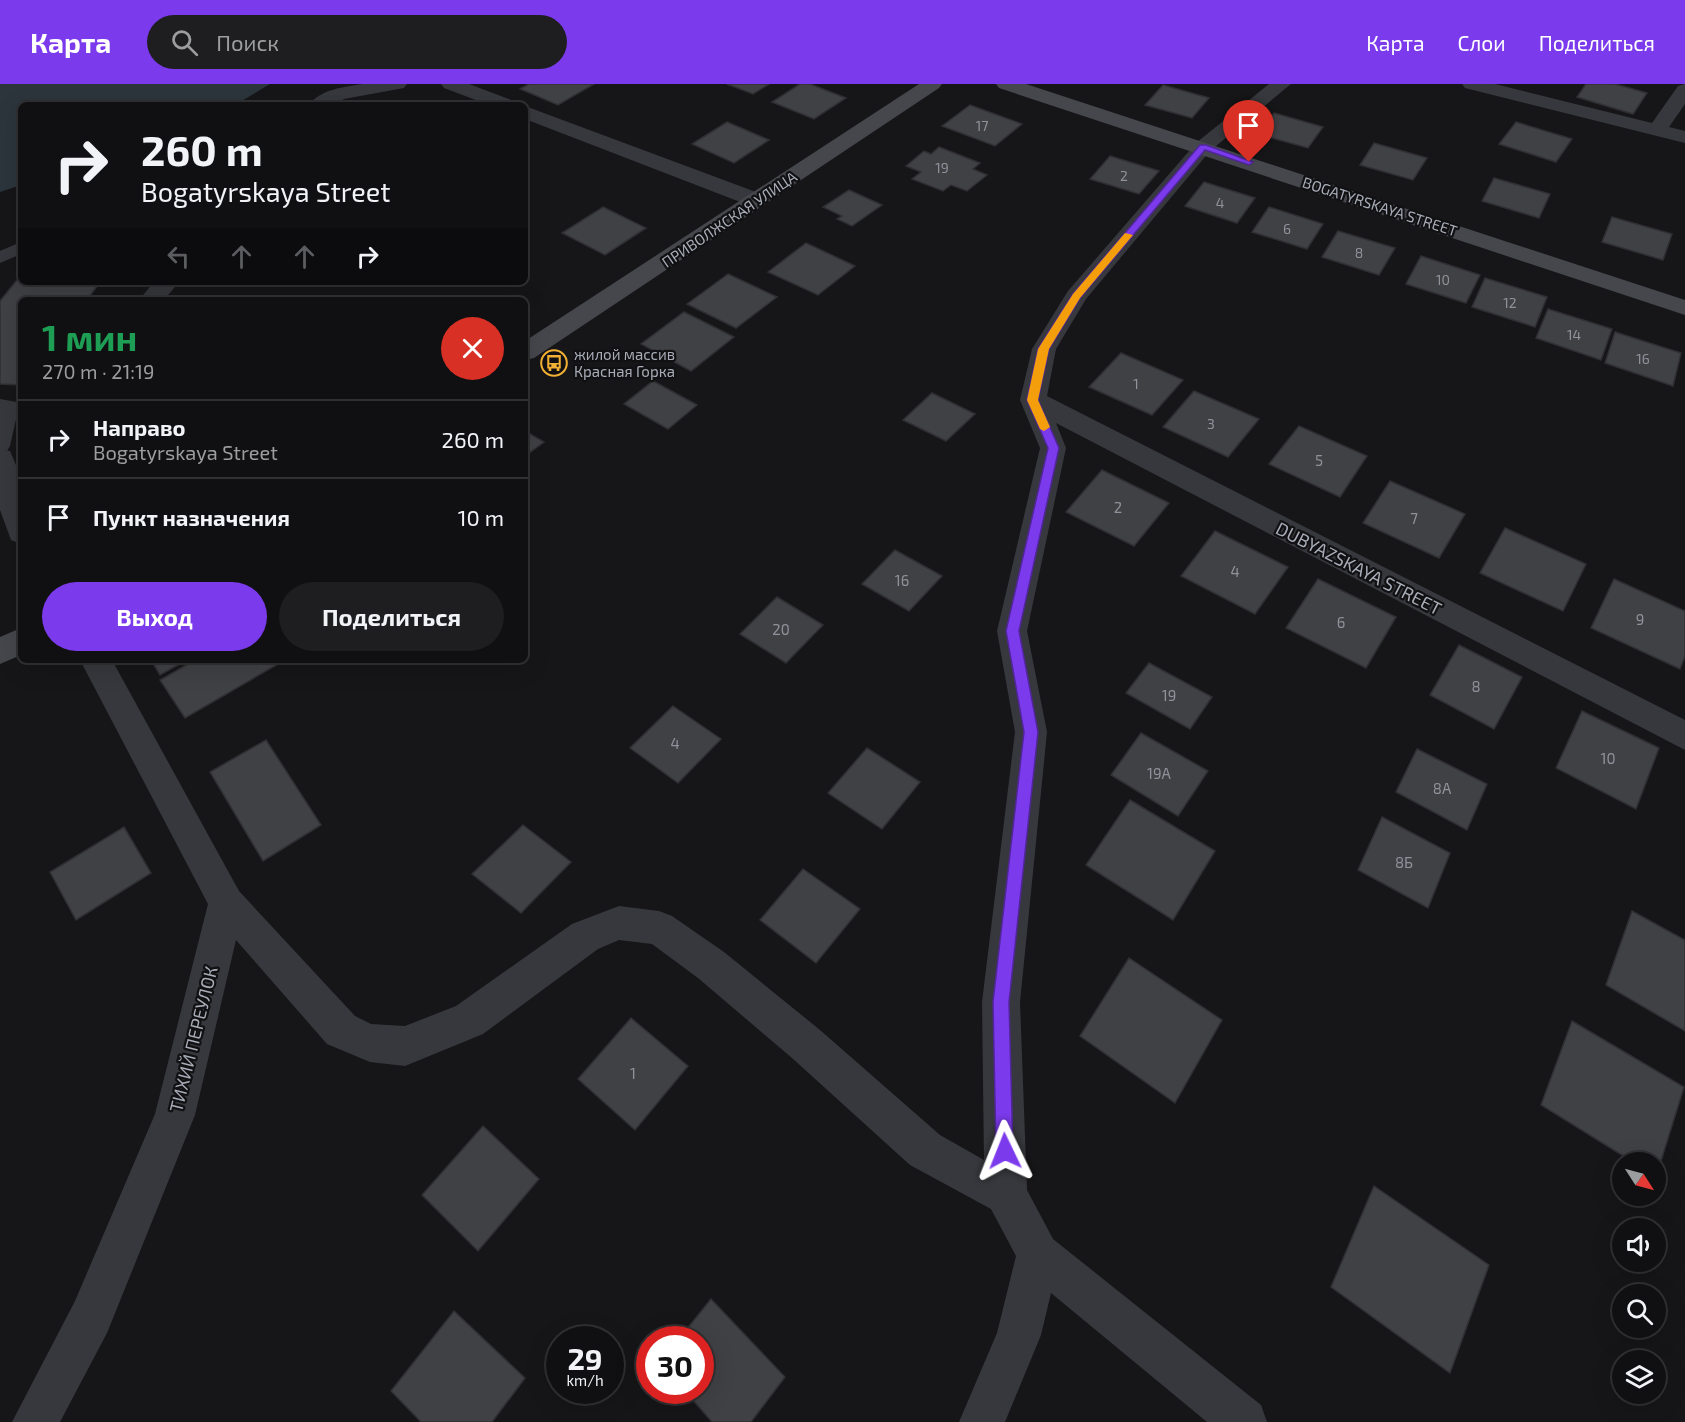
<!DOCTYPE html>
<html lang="ru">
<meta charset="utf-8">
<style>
:root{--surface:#101012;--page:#1e1e20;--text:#f1f3f6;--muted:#9c9d9f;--line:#303032;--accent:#7c3aed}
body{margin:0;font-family:"Exo 2",sans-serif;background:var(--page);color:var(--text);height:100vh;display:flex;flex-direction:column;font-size:22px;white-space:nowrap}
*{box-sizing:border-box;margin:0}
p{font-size:20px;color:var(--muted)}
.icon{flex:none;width:33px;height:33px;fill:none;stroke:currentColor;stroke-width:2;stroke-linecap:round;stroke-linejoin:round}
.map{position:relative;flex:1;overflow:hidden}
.sheet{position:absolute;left:18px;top:213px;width:510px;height:366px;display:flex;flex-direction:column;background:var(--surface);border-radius:9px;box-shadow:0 6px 24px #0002,0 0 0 2px var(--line)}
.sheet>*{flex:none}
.top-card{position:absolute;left:18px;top:18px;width:510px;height:183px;border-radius:9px;box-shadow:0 6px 24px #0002,0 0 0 2px var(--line);background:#101012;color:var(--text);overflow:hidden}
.needle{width:39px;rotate:126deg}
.fabs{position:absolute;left:1612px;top:1068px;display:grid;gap:12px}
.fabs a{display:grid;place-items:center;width:54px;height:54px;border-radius:50%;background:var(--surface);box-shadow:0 6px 24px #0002,0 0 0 2px var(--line);font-size:30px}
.speed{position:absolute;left:546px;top:1242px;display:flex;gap:12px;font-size:30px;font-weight:700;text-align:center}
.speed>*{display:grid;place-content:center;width:78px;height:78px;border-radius:50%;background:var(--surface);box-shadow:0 6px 24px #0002,0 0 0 2px var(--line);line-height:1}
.speed small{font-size:15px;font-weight:400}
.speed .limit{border:9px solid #d22;background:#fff;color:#111}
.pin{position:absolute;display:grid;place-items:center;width:51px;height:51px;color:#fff;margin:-62px -26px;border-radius:50% 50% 50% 0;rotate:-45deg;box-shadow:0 0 6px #0007}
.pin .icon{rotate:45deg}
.me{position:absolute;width:66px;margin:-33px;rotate:358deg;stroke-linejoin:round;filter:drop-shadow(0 0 4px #0008)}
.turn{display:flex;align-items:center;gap:21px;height:126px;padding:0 24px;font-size:27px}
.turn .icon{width:78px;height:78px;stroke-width:2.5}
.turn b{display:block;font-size:42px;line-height:51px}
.lanes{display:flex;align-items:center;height:57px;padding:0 24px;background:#0003;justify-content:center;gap:30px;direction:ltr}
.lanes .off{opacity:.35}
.round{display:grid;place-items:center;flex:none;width:63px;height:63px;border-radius:32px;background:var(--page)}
.overview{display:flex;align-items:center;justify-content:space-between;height:102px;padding:0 24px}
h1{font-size:36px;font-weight:700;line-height:45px;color:#1e9e55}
.action{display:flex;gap:12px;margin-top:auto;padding:12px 24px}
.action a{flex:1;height:69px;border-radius:36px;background:var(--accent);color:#fff;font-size:24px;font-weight:700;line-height:69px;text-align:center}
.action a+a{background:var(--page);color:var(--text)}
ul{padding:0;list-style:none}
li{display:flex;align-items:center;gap:18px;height:78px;padding:0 24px;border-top:2px solid var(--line)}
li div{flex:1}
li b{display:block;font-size:22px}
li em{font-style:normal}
header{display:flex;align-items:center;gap:36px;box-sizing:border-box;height:84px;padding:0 30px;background:var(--accent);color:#fff}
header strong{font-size:28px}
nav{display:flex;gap:33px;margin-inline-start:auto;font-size:21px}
.search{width:420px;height:54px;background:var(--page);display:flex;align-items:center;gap:15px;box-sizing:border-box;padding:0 21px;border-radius:33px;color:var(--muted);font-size:22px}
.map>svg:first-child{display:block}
.water{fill:#2c353c}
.building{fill:#404145;stroke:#303034;stroke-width:1.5}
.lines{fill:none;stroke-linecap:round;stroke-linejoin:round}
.lane{fill:#37383d;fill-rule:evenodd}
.street{fill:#37383d;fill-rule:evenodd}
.secondary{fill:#45474d;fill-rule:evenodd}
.route{fill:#7c3aed;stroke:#51269a;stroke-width:1.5}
.slow{fill:#f59e0b}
.labels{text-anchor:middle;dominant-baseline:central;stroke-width:4.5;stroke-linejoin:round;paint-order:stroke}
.far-number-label{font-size:14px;fill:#8e929b}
.far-street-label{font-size:15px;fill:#a8adb8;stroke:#111113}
.far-poi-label{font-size:15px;fill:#a8adb8;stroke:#111113;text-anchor:start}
.number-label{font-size:15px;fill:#8e929b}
.street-label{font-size:18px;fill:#a8adb8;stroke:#111113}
</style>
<header>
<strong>Карта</strong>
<div class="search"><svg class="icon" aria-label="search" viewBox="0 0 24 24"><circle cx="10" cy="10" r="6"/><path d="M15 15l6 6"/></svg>Поиск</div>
<nav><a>Карта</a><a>Слои</a><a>Поделиться</a></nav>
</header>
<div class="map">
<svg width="1685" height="1338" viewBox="0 0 1685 1338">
<rect width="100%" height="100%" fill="#161618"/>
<path class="water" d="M0 0H270L235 21H21V101L0 108Z"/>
<g class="building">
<path d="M529 0H594L558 21 520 5Z"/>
<path d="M727 0H769L753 10Z"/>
<path d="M800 0H810L846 14 814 35 772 18Z"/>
<path d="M1586 0H1615L1647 9 1633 30 1577 13Z"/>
<path d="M1163 1 1209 14 1192 34 1145 21Z"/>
<path d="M970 21 1022 40 995 62 942 42Z"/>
<path d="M1274 29 1323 43 1308 64 1258 50Z"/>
<path d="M727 38 769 56 734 79 692 60Z"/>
<path d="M1516 38 1572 55 1556 78 1499 60Z"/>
<path d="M1374 59 1427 74 1413 96 1360 81Z"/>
<path d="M939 63 980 79 973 85 987 91 967 107 951 101 943 107 912 95 921 88 906 82 924 67 931 70Z"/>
<path d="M1110 72 1159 87 1139 110 1090 95Z"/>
<path d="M1494 94 1550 110 1539 134 1482 117Z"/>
<path d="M1204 98 1255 114 1237 139 1185 122Z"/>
<path d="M849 106 882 121 852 142 837 135 842 132 823 123Z"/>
<path d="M603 123 646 144 605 171 562 149Z"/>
<path d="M1269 123 1323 140 1307 165 1252 148Z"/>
<path d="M1612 133 1672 150 1663 176 1602 158Z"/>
<path d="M1338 147 1395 164 1379 191 1322 173Z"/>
<path d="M806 159 855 182 818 211 768 188Z"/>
<path d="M1421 172 1480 191 1466 219 1406 200Z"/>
<path d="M728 190 777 213 736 244 687 220Z"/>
<path d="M21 191V198H100L87 216H21V301L0 300V217Z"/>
<path d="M1485 194 1547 213 1535 243 1472 223Z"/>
<path d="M1548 225 1612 245 1601 276 1536 254Z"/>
<path d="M684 228 734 253 691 287 641 260Z"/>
<path d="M1615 248 1681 269 1673 302 1605 279Z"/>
<path d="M1121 269 1183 296 1152 331 1089 303Z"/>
<path d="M653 297 697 321 668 345 624 320Z"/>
<path d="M1194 307 1259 335 1228 373 1163 343Z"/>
<path d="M932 309 975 330 946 357 903 336Z"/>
<path d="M1299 342 1367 372 1340 413 1269 380Z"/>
<path d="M525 347 544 358 525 372Z"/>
<path d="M1102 386 1169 419 1134 462 1066 428Z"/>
<path d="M1390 397 1465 430 1439 474 1363 439Z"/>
<path d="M1505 444 1586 480 1563 527 1480 489Z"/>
<path d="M1215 447 1288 483 1255 530 1181 492Z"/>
<path d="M895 466 942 492 909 527 862 500Z"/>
<path d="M1318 495 1396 533 1366 584 1286 544Z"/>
<path d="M1614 495 1685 527V572L1680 585 1591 544Z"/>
<path d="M777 513 823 541 786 579 740 550Z"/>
<path d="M1459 561 1522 593 1494 645 1430 611Z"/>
<path d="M151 576H187L160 591Z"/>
<path d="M195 576H285L185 634 160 596Z"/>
<path d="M1149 579 1212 613 1190 645 1126 609Z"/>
<path d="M673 622 721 655 678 699 630 664Z"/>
<path d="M1582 627 1659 664 1636 725 1556 684Z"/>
<path d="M1141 649 1208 687 1178 732 1111 691Z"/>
<path d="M266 656 321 741 263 777 210 688Z"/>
<path d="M867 664 920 698 882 745 828 709Z"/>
<path d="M1417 665 1487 700 1467 746 1396 708Z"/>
<path d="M1130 716 1215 767 1173 836 1086 781Z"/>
<path d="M1382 733 1450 769 1428 824 1358 786Z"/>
<path d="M523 741 571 778 521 829 472 790Z"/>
<path d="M124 743 151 789 76 836 50 788Z"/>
<path d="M803 785 860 825 816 879 760 836Z"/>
<path d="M1632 827 1685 856V947L1606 901Z"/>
<path d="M1129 874 1222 936 1175 1019 1080 952Z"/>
<path d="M631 934 688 982 635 1046 578 995Z"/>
<path d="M1572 937 1684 1003 1656 1093V1078H1633L1541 1021Z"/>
<path d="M483 1042 539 1095 478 1167 422 1111Z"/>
<path d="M1374 1102 1489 1181 1450 1289 1331 1203Z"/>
<path d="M711 1215 785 1293 751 1338H712L684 1306H700V1256H678Z"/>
<path d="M454 1227 525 1294 492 1338H421L391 1307Z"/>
</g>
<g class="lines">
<g class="lane">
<path d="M21 158V170L0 179V167Z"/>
<path d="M0 315 17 318 19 322 10 362 7 367 0 369Z"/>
</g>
<g class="street">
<path d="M363 0H407L404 4 344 15 333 21H309C320 5 345 3 363 0Z"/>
<path d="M441 0H469L514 17 517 21H489L444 4Z"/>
<path d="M1269 0H1291L1210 67 1086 215 1056 265 1047 312 1685 636V666L1056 339 1066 364 1027 547 1047 648 1020 918 1027 1106 1053 1155 1261 1321 1267 1338H1207L1051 1209 1041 1251 1005 1338H959L997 1249 1016 1172 991 1125 910 1081 792 974 698 894 652 860 619 856 598 865 483 950 405 982 370 978 327 960 236 856 195 1031 107 1249 60 1338H12L75 1217 155 1030 208 820 80 576H112L239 807 355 932 371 940 405 942 456 922 572 840 619 822 659 827 672 832 724 868 820 946 940 1051 984 1076 982 918 1015 648 997 547 1040 364 1020 316 1032 265 1068 207 1196 59Z"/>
<path d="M1462 0H1495L1652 39 1678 2 1685 0V20L1669 43 1685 47V59L1465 4Z"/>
<path d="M525 22 764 111 767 116 764 121 756 122 748 121 525 35Z"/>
<path d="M154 198H179L164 216H139Z"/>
<path d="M0 365 10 367 21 393V460L11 456 0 426Z"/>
</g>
<g class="secondary">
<path d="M919 0H942L939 4 534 274 525 276V257Z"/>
<path d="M996 0H1026L1685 216V231L999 4Z"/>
<path d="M21 544V571L0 580V553Z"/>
</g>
</g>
<path class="route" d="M1200 61H1206L1253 78 1249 81 1205 66 1080 214 1049 265 1038 316 1059 364 1019 547 1038 648 1009 918 1013 1067 1011 1073 1005 1076 999 1073 996 1067 993 918 1024 648 1006 547 1048 364 1027 316 1038 265 1073 210Z"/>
<path class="slow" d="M1125 149 1133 151 1080 214 1049 265 1038 316 1050 343 1044 347 1040 345 1027 316 1038 265 1073 210Z"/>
<defs>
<g id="bus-ring" transform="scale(1.35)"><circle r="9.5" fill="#111113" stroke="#f2b134" stroke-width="1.5"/><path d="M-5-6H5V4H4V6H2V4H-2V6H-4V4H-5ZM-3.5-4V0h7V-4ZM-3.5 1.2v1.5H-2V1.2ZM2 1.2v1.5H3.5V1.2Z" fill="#f2b134"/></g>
</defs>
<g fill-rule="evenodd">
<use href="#bus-ring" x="554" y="279"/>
</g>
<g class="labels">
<g class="far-number-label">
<text x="982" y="41">17</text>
<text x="942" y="83">19</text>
<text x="1124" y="91">2</text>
<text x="1220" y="118">4</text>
<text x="1287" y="144">6</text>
<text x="1359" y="168">8</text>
<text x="1443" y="195">10</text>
<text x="1510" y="218">12</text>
<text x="1574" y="250">14</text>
<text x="1643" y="274">16</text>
<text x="1136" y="299">1</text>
<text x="1211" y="339">3</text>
</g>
<g class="far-street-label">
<text transform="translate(1380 122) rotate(18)">BOGATYRSKAYA STREET</text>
<text transform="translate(729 135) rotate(-34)">ПРИВОЛЖСКАЯ УЛИЦА</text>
</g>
<g class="far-poi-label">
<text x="574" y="270">жилой массив<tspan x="574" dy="17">Красная Горка</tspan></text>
</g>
<g class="number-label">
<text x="1319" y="376">5</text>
<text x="1118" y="423">2</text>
<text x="1414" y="434">7</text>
<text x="1235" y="487">4</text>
<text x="902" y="496">16</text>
<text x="1640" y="535">9</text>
<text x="1341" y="538">6</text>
<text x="781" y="545">20</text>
<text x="1476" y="602">8</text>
<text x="1169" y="611">19</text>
<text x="675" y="659">4</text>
<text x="1608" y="674">10</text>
<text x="1159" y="689">19А</text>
<text x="1442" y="704">8А</text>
<text x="1404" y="778">8Б</text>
<text x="633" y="989">1</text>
</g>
<g class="street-label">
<text transform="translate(1359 484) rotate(27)">DUBYAZSKAYA STREET</text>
<text transform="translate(193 955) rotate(-76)">ТИХИЙ ПЕРЕУЛОК</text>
</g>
</g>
</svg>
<div class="fabs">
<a><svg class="needle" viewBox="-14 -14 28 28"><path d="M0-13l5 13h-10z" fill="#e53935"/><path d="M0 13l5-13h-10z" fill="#9c9d9f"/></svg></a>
<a><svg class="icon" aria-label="sound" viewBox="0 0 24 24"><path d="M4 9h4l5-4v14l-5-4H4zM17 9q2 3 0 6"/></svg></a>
<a><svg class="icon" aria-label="search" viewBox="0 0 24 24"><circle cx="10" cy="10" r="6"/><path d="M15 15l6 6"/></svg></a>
<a><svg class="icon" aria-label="layers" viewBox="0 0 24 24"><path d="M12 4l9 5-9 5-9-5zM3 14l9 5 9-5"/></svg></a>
</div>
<div class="speed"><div>29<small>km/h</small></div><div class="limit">30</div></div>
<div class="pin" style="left:1249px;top:78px;background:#d93025"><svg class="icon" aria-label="arrive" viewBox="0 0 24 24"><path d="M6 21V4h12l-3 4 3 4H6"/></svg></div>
<svg class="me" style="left:1005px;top:1067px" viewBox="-20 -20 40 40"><path d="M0-17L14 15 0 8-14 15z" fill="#7c3aed" stroke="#fff" stroke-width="4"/></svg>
<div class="top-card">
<div class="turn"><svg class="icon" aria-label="right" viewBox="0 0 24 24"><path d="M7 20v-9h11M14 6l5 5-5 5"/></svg><div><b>260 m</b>Bogatyrskaya Street</div></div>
<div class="lanes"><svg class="icon off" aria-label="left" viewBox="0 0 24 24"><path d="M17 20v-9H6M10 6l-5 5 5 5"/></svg><svg class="icon off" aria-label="ahead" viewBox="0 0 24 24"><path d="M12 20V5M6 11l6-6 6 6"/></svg><svg class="icon off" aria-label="ahead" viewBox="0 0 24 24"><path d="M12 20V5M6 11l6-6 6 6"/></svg><svg class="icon" aria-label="right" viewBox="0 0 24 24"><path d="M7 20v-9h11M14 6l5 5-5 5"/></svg></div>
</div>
<section class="sheet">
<div class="overview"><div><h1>1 мин</h1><p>270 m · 21:19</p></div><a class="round" style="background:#d93025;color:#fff"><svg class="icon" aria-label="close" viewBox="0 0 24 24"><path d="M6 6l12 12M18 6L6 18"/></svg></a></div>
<ul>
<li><svg class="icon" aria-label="right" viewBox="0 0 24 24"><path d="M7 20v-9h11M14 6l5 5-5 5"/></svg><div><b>Направо</b><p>Bogatyrskaya Street</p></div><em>260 m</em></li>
<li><svg class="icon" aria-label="arrive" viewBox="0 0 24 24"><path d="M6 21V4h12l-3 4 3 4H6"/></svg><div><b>Пункт назначения</b></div><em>10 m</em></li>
</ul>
<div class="action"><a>Выход</a><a>Поделиться</a></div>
</section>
</div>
